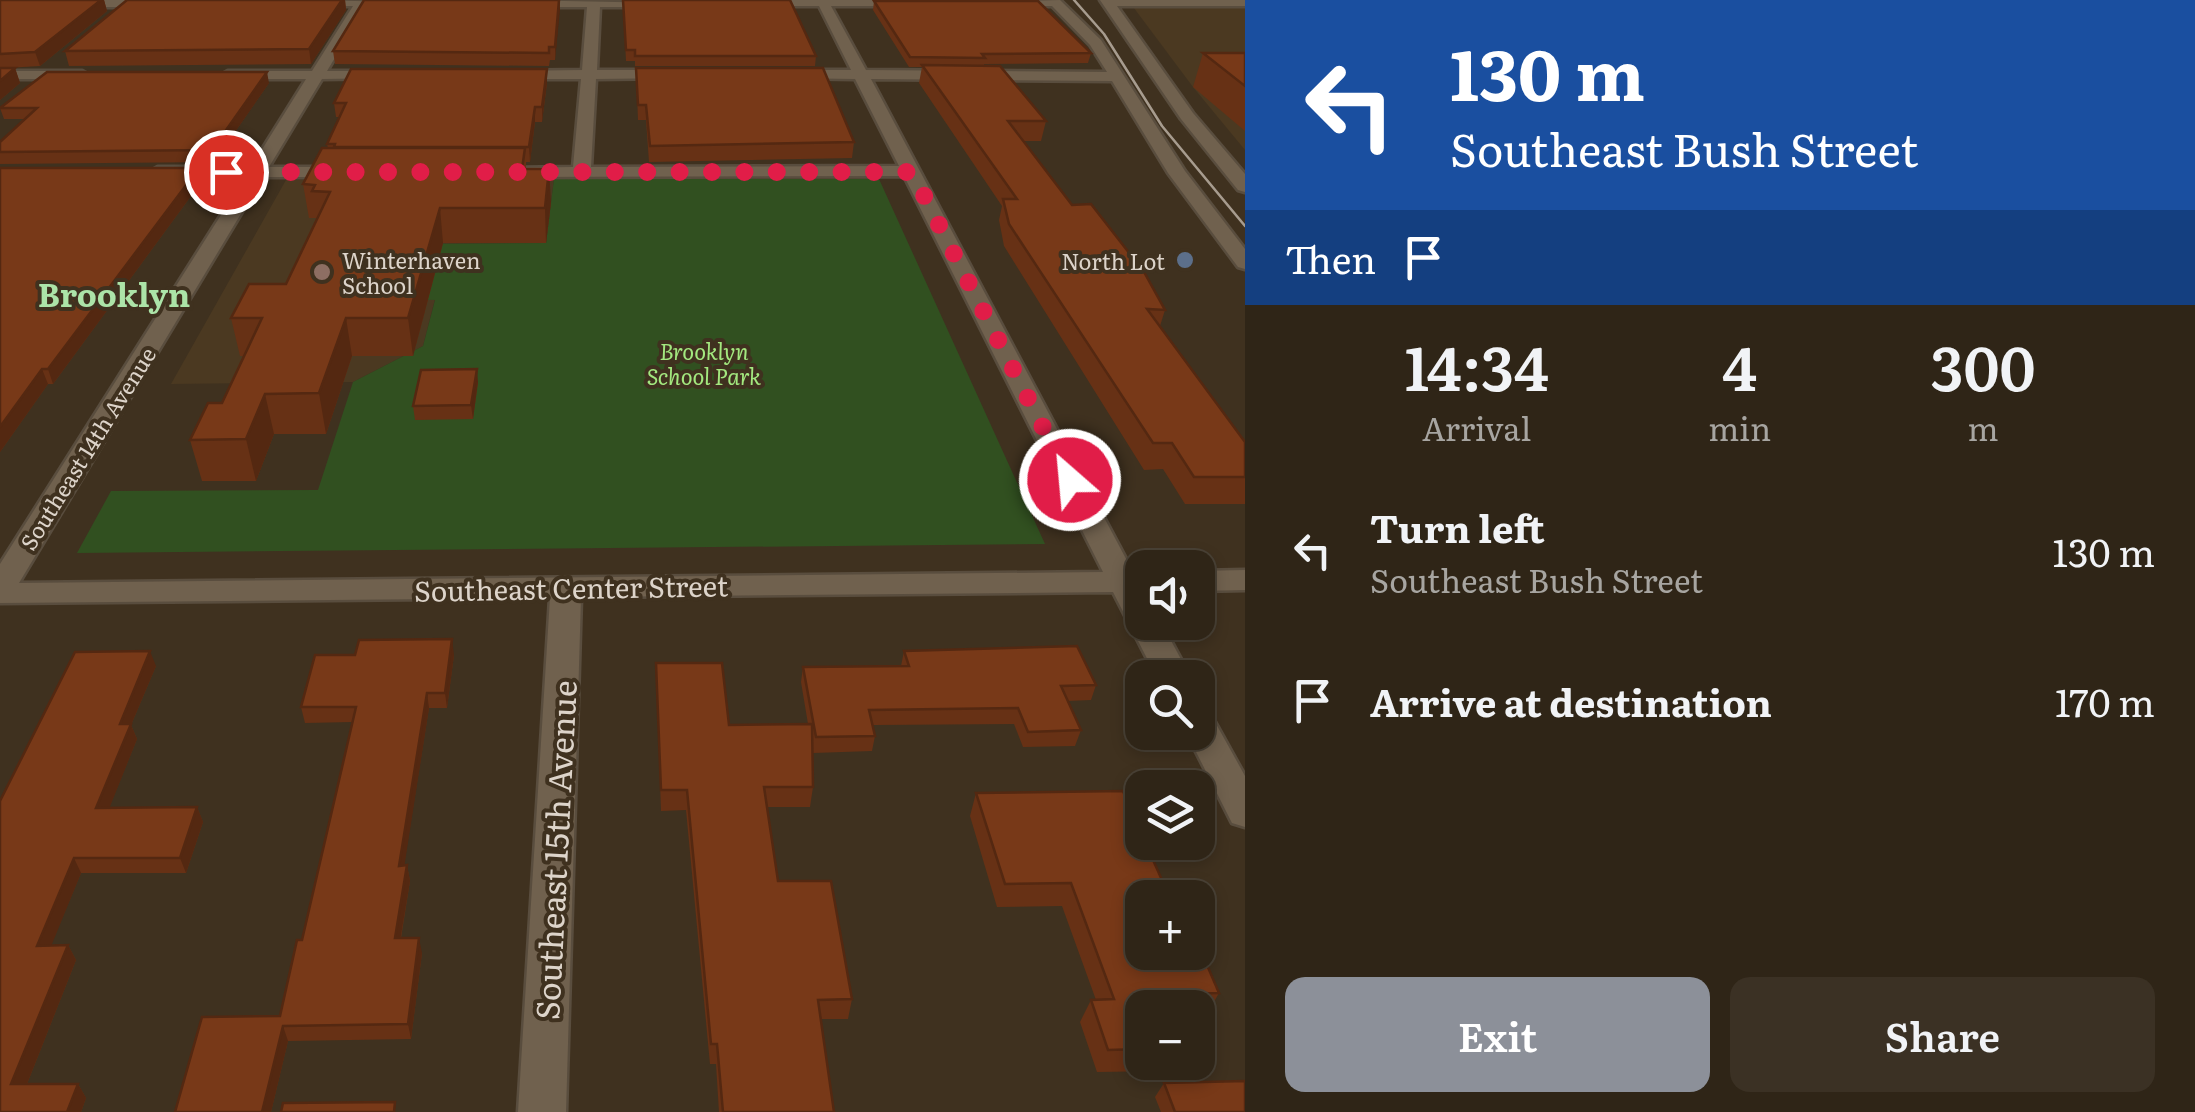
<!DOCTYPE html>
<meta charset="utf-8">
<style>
:root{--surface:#2f2517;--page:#3b3124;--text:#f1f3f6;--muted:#a7a5a1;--line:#4a4236;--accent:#8c9099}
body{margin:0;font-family:Literata,serif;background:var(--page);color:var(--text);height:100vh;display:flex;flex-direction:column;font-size:38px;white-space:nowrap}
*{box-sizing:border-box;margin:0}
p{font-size:32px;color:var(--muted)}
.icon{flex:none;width:55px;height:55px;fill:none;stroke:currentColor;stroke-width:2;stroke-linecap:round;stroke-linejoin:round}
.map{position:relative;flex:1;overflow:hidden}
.drawer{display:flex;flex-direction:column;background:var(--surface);width:950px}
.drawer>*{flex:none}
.guide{background:#1a4fa0;color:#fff;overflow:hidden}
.tools{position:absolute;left:1125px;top:550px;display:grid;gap:20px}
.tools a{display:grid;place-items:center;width:90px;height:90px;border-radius:20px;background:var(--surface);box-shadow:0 5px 15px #0003,0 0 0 2px var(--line);font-size:50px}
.pin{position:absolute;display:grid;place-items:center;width:85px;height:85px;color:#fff;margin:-42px;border:5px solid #fff;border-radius:50%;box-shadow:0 2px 10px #0007}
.me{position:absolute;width:110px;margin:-55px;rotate:333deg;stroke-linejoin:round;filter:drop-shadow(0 0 8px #0008)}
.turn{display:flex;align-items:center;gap:35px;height:210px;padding:0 40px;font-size:45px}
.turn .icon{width:130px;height:130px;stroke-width:2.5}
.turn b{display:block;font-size:70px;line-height:85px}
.then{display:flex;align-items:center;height:95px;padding:0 40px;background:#0003;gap:20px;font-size:38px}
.eta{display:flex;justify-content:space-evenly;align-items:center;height:170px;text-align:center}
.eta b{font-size:60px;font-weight:600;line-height:70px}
.primary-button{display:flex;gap:20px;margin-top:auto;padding:20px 40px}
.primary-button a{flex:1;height:115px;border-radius:20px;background:var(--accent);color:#fff;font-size:40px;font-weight:600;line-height:115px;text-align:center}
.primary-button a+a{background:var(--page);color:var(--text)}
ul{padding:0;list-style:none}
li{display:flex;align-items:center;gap:30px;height:150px;padding:0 40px}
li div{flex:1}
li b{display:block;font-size:38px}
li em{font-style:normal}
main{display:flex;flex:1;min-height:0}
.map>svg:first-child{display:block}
.built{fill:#4b3921}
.green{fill:#315020}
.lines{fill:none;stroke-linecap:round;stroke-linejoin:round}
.minor-casing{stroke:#594d3e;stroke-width:5}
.minor{fill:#70614e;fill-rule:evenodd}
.tram{stroke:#a79c8f;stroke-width:2.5}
.wall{fill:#673115}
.shaded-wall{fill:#542811}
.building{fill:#783918;stroke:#542811;stroke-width:2.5}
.route{stroke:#e11d48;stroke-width:18;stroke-dasharray:0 32.4}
.service-dot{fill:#5c6f8a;stroke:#3f311f;stroke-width:4}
.education-dot{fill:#8d6e63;stroke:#3f311f;stroke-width:4}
.labels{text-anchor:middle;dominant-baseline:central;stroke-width:8;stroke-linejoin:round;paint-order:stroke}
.far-poi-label{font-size:22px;fill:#ddd4ca;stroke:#3f311f;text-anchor:start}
.far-park-label{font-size:22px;font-style:italic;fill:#a3e87f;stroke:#3f311f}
.far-street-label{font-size:22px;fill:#ddd4ca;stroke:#3f311f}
.street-label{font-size:28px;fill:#ddd4ca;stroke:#3f311f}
.far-district-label{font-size:32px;font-weight:bold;fill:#ace4a8;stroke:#3f311f}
.near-street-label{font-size:32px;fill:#ddd4ca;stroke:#3f311f}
</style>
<main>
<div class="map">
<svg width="1245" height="1112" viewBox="0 0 1245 1112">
<rect width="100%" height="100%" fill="#3f311f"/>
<g class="built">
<path d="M1128 0H1245V150L1193 87Z"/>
<path d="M554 179 546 243 418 244 402 299H435L423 346 353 382 171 384 286 180Z"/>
</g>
<path class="green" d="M554 179H879L1045 544 77 553 111 491 318 490 353 382 423 346 435 300 401 299 418 244 546 243Z"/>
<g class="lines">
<g class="minor-casing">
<g id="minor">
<path d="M0 0H165L168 3 162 7H0Z"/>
<path d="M303 0 408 2 402 6H366L327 71H387L394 75 392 78 322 79 269 167H347L356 172 347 177H263L19 583 1103 572 904 176 502 177V169L508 168 573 167 581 79H508L501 75 508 71 582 70 587 7H518L513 6V0L668 3 662 7H600L597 70H677L684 74 677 78 596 79 591 167 899 166 855 79 788 78 781 74 788 70H851L819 6H753L748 0H917L912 6H831L866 70 1107 72 1090 45 1052 6H998L992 2 1060 0 1101 40 1185 171 1245 249V269L1238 267 1168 173 1112 81 871 79 1133 572H1142V622H1161L1191 678H1157L1113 592 581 597 566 1112H518L550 598 0 603V564L245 177H158L149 172 158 167H251L306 79H228L221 75 228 71H312L353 6H308Z"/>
<path d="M1100 0H1245V6H1117L1193 113 1245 174V192L1238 190 1181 119Z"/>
<path d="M0 71H82L89 75 82 79H0Z"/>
<path d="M1245 570V590L1198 591V571Z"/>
<path d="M1198 709 1210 713 1245 776V827L1232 823 1186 732H1198Z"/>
</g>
</g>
<use href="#minor" class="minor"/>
<path class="tram" d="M1074 0 1104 34 1162 126 1245 226"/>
</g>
<g class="wall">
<path d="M0 0H104L107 11 40 66 6 68H15L20 83 0 100Z"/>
<path d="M127 0H345L346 10 311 64 69 66 65 51Z"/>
<path d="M560 0 555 60H550L549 66 335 64 333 51Z"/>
<path d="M623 0 816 56 815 66H635V61H626Z"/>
<path d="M874 1 1091 53 1088 63 984 64V66L1046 121 1041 141H1023L1072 205 1165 310 1160 326 1245 442V504H1185L1163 469 1144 470 1004 246 999 220 1002 206 919 83 922 67H909L873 10Z"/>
<path d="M1203 53H1245V131L1193 87Z"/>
<path d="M636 68 854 142 852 158 649 162 646 120H638Z"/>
<path d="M269 83 214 162 0 164V142L25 119H4L0 108Z"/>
<path d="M547 83 542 122H535L530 162H526V169L551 202 546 243H443L413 356H352L326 434H274L256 481H202L190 440 222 403 244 356H240L231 318 286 284 317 220 316 218H309L303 184 328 148 327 144 339 117H336L334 103Z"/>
<path d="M0 168H199L202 181 53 384H48L0 452Z"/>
<path d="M478 382 473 419 415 420 413 406Z"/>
<path d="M904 651 1096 685 1091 700 1067 701 1081 730 1075 746 1023 747 1014 724 873 725 875 736 872 751 813 753 812 747 813 787 810 807H767L778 881 852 999 848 1019H821L834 1112H719L716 1064H710L686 810 661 811 656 663 729 725 808 724 801 682 803 667 901 666Z"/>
<path d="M75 652 156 666 131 725 137 739 109 808 197 807 203 822 186 873H81L51 945H68L76 960 27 1084H78L86 1098 81 1112H0Z"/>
<path d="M454 655 447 708H429L404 865H407L410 881 401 938 422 953 411 1039 288 1041 271 1112H175L280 1016 302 940 352 722 305 723 301 707Z"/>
<path d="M976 793 1142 898 1219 993 1206 1016H1198V1008H1142V1062H1170L1165 1071 1097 1072 1080 1022 1091 1000H1096L1062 906 997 907 970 816Z"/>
<path d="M1164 1083 1245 1112H1161L1155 1097Z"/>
</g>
<g class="shaded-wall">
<path d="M101 0H104L107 11 40 66 35 52Z"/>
<path d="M342 0H345L346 10 311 64 309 49Z"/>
<path d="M560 0V10L555 60V47Z"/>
<path d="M15 68 20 83 0 100V81Z"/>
<path d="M547 69V83L542 122V107Z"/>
<path d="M267 72 269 83 214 162 212 150Z"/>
<path d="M535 107V122L530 162 529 147Z"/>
<path d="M199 168 202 181 53 384 48 369Z"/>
<path d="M549 169 551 202 546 243 545 208Z"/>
<path d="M440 208 443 243 413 356 408 318Z"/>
<path d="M346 318 352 356 326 434 319 393Z"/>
<path d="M42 369 48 384 0 452V427Z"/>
<path d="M477 369 478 382 473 419 471 405Z"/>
<path d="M265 394 274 434 256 481 246 439Z"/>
<path d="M452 639 454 655 447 708 445 693Z"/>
<path d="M150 651 156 666 131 725 137 739 103 824 96 808 120 724Z"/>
<path d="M427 693 429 708 402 881 399 866Z"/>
<path d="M197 807 203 822 186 873 180 858Z"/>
<path d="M74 858 81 873 45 961 37 946Z"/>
<path d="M407 865 410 881 398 953 395 938Z"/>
<path d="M419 938 422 953 411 1039 408 1024Z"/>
<path d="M68 945 76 960 21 1099 11 1084Z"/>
<path d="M283 1026 288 1041 271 1112H262Z"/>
<path d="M78 1084 86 1098 81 1112H67Z"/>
</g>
<g class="building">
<path d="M0 0H101L35 52 0 54Z"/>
<path d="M127 0H342L309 49 65 51Z"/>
<path d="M364 0H559L555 47H549V53L333 51Z"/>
<path d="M623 0H790L816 56H635V50H626Z"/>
<path d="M874 1H1038L1091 53 982 54 985 58 910 57Z"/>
<path d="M1203 53H1245V86Z"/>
<path d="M922 65 1000 66 1046 121H1008L1072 205 1091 204 1144 272 1165 310 1147 309 1245 442V477H1194L1172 443H1153L1009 224 1003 199H1017Z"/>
<path d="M0 68H15L0 81Z"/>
<path d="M636 68H823L854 142 650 146 646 105H638Z"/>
<path d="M351 69H547L542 107H535L529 147H334L335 144H327L346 103H334Z"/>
<path d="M47 72H267L212 150 0 152V142L37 108H0Z"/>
<path d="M322 148H525L522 169H549L545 208H440L408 318H346L319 393 265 394 246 439 190 440 208 403H222L262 318H231L249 284H286L330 192 312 191 315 185 303 184Z"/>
<path d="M0 168H199L48 369H42L0 427Z"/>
<path d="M477 369 471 405 413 406 421 370Z"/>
<path d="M452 639 445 693H427L399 866 407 865 395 938H419L408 1024 283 1026 262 1112H175L202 1017 280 1016 297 940H302L356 707H301L315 655H355L359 640Z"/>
<path d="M1077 646 1096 685 1061 686 1081 730 1028 732 1018 708 869 710 875 736 816 737 803 667 909 666 904 651Z"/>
<path d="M150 651 120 724H131L96 808 197 807 180 858H74L37 946 68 945 11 1084H78L67 1112H0V801L75 652Z"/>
<path d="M656 663H722L729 725 812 724 813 787H764L778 881H831L852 999 818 1000 834 1112H723L717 1044H711L687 790H661Z"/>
<path d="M1123 791 1142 836V842H1145L1170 898H1142V952H1198V944L1219 993 1156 994 1162 1008H1142V1049L1108 1050 1091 1000 1114 999 1071 883 1005 884 976 793Z"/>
<path d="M1245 1081V1112H1175L1164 1083Z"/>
<path d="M395 1102 394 1112H281L283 1103Z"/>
</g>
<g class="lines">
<path class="route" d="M226 172H912L1070 480"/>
</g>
<circle class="service-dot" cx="1185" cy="260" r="10"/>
<circle class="education-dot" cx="322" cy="272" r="10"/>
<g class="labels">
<g class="far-poi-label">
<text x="342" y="259">Winterhaven<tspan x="342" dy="25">School</tspan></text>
<text x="1165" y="260" text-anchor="end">North Lot</text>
</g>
<g class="far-park-label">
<text x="704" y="350">Brooklyn<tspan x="704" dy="25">School Park</tspan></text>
</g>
<g class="far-street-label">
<text transform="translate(87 448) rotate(-58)">Southeast 14th Avenue</text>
</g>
<g class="street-label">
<text transform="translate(571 587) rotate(-1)">Southeast Center Street</text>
</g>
<g class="far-district-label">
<text x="114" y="293">Brooklyn</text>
</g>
<g class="near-street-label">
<text transform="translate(554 850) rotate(-87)">Southeast 15th Avenue</text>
</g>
</g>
</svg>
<div class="tools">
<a><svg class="icon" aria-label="sound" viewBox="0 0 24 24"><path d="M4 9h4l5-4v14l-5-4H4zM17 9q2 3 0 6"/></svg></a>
<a><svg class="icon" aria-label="search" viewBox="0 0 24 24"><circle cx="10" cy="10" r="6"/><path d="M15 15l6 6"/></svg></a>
<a><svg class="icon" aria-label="layers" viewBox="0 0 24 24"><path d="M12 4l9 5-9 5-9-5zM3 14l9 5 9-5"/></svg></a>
<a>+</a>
<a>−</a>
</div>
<div class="pin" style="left:226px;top:172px;background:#d93025"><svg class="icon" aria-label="arrive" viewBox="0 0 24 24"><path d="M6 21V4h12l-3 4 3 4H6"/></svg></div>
<svg class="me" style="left:1070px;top:480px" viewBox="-20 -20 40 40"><circle r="17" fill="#e11d48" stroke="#fff" stroke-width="3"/><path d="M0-11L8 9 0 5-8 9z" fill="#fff"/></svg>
</div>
<section class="drawer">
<div class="guide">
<div class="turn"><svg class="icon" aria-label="left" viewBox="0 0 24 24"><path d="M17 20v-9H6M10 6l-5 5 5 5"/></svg><div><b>130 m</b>Southeast Bush Street</div></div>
<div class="then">Then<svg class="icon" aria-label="arrive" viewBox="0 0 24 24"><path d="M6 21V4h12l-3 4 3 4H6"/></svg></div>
</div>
<div class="eta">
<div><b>14:34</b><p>Arrival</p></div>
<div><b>4</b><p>min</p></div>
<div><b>300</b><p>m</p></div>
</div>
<ul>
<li><svg class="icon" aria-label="left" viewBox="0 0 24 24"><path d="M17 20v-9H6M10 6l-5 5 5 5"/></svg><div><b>Turn left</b><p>Southeast Bush Street</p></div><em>130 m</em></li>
<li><svg class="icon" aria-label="arrive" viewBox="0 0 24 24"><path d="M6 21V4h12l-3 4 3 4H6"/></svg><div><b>Arrive at destination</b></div><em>170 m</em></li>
</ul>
<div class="primary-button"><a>Exit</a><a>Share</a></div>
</section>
</main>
